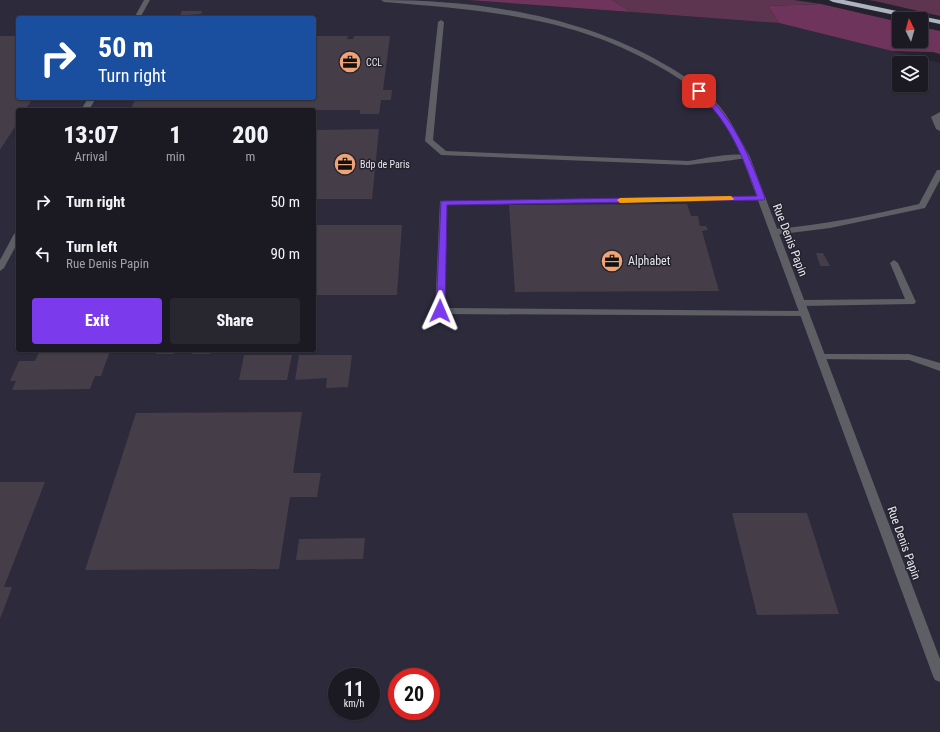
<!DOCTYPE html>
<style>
:root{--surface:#1b1a22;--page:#28272f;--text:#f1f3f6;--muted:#a0a1a5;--line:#393840;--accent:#7c3aed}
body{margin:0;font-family:"Roboto Condensed",sans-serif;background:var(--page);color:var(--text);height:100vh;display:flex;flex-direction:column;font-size:15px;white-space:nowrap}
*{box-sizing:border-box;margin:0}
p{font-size:13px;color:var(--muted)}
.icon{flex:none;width:22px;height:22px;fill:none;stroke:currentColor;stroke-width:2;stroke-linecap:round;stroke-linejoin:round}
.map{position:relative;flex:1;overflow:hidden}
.details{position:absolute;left:16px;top:108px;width:300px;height:244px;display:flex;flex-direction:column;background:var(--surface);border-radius:4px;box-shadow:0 1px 3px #0004,0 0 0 1px var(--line)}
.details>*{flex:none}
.banner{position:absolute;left:16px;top:16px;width:300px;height:84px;border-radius:4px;box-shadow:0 1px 3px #0004,0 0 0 1px var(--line);background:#1a4fa0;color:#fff;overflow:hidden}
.needle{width:26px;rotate:355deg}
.buttons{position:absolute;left:892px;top:12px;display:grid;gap:8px}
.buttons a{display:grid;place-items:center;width:36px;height:36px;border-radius:4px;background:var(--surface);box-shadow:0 1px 3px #0004,0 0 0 1px var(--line);font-size:20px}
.speed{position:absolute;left:328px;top:668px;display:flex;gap:8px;font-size:20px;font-weight:700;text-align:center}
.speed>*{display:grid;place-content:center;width:52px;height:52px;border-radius:50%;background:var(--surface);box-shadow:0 1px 3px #0004,0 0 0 1px var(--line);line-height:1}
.speed small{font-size:10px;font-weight:400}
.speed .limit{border:6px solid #d22;background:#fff;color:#111}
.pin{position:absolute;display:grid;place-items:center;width:34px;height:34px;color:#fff;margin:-17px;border-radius:8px;box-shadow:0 2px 6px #0006}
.me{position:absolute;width:44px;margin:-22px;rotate:1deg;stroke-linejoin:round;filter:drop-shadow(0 0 3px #0008)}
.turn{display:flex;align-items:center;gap:14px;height:84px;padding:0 16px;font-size:18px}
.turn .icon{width:52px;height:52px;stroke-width:2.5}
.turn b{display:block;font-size:28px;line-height:34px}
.eta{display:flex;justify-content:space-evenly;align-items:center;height:68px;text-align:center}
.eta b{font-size:24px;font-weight:800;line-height:28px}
.cta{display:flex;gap:8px;margin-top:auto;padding:8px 16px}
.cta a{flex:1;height:46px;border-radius:4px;background:var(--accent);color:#fff;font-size:16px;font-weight:800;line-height:46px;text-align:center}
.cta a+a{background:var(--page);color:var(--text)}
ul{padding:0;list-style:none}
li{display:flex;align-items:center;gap:12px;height:52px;padding:0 16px}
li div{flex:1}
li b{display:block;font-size:15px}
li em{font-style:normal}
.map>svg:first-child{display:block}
.built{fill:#2d2a3b;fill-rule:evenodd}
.green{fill:#5e3550}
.forest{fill:#6f345c}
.building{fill:#453d48}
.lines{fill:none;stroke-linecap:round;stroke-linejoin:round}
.lane{fill:#5d5f65;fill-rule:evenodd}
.street{fill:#5d5f65;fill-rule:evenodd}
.highway{fill:#aeb3c1;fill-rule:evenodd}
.route{fill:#7c3aed;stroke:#51269a}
.slow{fill:#f59e0b}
.labels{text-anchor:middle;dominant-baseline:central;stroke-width:3;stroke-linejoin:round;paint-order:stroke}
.far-poi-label{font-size:10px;fill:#e6e5ec;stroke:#24222d;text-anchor:start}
.street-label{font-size:12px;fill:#e6e5ec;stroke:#24222d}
.poi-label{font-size:12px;fill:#e6e5ec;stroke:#24222d;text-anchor:start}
</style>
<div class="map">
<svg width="940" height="732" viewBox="0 0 940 732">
<rect width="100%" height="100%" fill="#24222d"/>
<path class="built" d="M0 0H468L779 23 940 63V732H0ZM18 18H314V98H18ZM899 63H921V85H899ZM18 110H314V350H18ZM337 677H371V711H337ZM397 677H431V711H397Z"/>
<g class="green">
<path d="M612 0H794L821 4 768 6 779 23 631 12Z"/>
<path d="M868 0H940V16L875 1Z"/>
</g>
<g class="forest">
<path d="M468 0H612L631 12Z"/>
<path d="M821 4 899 22V41H921V27L940 31V54L933 52 892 51 779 23 768 6Z"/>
</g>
<g class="building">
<path d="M182 11H202L201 14 188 15H180Z"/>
<path d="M0 36H18V98H33L25 110H18V122L0 150Z"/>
<path d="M314 36H348L347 39H353L354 36H390L383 90H392L391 100H381L379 114H360V110H130L136 98H314Z"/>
<path d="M379 129 372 199H314V130Z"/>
<path d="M687 204 691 216H698L700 226H706L708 230 702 231 719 291 515 292 509 205Z"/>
<path d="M314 225H402L397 295H314Z"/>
<path d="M816 253H823L830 266H820Z"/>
<path d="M40 350H59L58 351H110L101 376H95L90 389 12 390 16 381H10L19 361H35Z"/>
<path d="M157 350H175L174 354H156Z"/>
<path d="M193 350H211L210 354H192Z"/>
<path d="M250 350H284V353L250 352Z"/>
<path d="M244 355H292L287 380H239Z"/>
<path d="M299 355H352L348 387 326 388 327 378 295 380Z"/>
<path d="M302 412 293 473H321L317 497H290L279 569 85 570 136 413Z"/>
<path d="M0 482H45L4 587H12L0 619Z"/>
<path d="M732 513H807L839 614 757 615Z"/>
<path d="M365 538 363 559 296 560 299 539Z"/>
</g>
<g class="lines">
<g class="lane">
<path d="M441 20 444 22 433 140 446 151 688 161C700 159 742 150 750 157 747 159 697 164 688 165L441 155 425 141 438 22Z"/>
<path d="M940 112V131L936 129 931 117Z"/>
<path d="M937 170H940V180L925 208 830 228 774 235 770 232 774 229C823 225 871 215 919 204Z"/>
<path d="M762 196 766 198 765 200 447 205 445 308 805 311 810 314 808 316 440 314 435 311 440 201Z"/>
<path d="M894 260 898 263 916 302 914 304 801 306 796 303 801 300 905 299 890 263Z"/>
<path d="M821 354H909L940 363V371L909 360 817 359 816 357Z"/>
</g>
<g class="street">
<path d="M144 0H150L140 18H134Z"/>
<path d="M381 0C477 0 580 15 664 64 682 74 700 86 715 101 730 117 739 138 750 157L940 659V682L935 680 933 676 742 157C733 140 726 122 713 108 698 90 678 77 658 66 572 16 481 10 384 2Z"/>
<path d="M88 98H96L89 110H81Z"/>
<path d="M18 231V242L4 268 0 271V260L14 234Z"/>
</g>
<path class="highway" d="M829 0H844L940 20V24L921 20V19H914L833 2Z"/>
</g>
<path class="route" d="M697 90H701C735 119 750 158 765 198L764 200 447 205 445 311 440 314 437 313 436 311 441 201 757 196C743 157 729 120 697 93Z"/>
<path class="slow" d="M731 196 734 199 733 200 620 203 617 200 620 198Z"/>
<defs>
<g id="office-disc" transform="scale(1.15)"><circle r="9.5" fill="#efa377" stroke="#24222d"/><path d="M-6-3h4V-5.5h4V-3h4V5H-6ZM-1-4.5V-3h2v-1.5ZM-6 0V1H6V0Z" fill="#111"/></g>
</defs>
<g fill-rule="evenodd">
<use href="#office-disc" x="350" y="62"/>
<use href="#office-disc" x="345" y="164"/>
<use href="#office-disc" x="612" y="261"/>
</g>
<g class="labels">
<g class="far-poi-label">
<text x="366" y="62">CCL</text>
<text x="360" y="164">Bdp de Paris</text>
</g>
<g class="street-label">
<text transform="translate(790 240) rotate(69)">Rue Denis Papin</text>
<text transform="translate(904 543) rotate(70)">Rue Denis Papin</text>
</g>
<g class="poi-label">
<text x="628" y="261">Alphabet</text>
</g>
</g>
</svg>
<div class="buttons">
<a><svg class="needle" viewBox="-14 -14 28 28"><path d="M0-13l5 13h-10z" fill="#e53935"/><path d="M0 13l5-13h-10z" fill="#a0a1a5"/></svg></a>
<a><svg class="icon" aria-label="layers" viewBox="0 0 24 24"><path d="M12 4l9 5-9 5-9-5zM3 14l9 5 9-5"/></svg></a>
</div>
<div class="speed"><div>11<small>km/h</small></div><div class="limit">20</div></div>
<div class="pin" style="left:699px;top:91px;background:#d93025"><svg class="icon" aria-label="arrive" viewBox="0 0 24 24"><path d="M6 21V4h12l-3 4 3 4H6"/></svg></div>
<svg class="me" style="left:440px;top:311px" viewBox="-20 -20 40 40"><path d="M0-17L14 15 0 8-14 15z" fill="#7c3aed" stroke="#fff" stroke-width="4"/></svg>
<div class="banner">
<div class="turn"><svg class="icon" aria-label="right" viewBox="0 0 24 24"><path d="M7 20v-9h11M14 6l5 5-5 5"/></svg><div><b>50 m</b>Turn right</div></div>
</div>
<section class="details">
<div class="eta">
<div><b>13:07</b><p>Arrival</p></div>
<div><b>1</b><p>min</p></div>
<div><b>200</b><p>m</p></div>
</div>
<ul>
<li><svg class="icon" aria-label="right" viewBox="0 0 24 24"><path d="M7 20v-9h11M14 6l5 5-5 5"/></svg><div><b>Turn right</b></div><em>50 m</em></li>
<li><svg class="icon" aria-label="left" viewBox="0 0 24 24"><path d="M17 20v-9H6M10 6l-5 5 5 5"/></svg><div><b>Turn left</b><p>Rue Denis Papin</p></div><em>90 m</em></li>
</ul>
<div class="cta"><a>Exit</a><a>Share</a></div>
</section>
</div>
